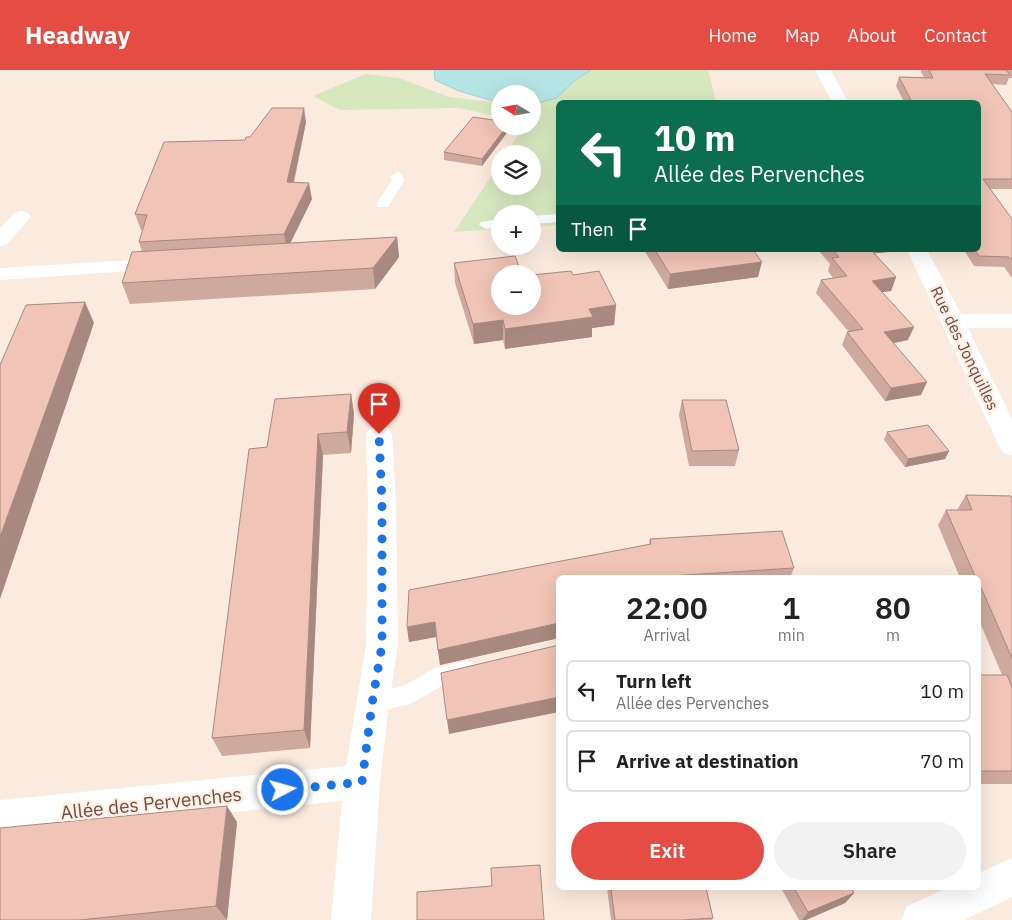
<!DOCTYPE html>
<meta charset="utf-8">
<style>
:root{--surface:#fff;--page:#f2f2f2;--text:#222;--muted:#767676;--line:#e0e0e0;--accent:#e54d44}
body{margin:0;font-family:"IBM Plex Sans",sans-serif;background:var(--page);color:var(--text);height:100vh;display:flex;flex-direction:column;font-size:19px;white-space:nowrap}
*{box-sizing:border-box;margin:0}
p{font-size:16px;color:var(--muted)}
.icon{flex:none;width:28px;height:28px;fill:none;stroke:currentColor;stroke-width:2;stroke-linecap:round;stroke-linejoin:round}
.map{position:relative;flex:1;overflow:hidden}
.side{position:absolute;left:556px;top:505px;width:425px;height:315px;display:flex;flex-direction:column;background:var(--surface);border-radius:8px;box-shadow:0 5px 20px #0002}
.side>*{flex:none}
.top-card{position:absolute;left:556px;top:30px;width:425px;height:152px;border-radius:8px;box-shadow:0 5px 20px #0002;background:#0b6e4f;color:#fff;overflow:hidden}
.needle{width:32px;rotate:281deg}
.controls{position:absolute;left:491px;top:15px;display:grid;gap:10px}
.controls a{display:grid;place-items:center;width:50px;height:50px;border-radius:50%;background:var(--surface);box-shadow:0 5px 20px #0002;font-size:25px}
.pin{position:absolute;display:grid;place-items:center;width:42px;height:42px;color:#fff;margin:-51px -21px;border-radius:50% 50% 50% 0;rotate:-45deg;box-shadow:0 0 5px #0007}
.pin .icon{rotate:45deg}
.me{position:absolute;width:55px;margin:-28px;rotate:84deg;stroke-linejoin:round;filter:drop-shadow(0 0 4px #0008)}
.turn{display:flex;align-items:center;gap:18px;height:105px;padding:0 15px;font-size:22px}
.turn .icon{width:65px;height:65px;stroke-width:2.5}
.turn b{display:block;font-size:35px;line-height:42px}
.then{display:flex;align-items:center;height:48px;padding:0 15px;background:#0003;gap:10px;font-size:19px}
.eta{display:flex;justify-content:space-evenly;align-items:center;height:85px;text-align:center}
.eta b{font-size:30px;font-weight:600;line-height:35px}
.action{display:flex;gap:10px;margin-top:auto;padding:10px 15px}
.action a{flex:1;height:58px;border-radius:30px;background:var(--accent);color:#fff;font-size:20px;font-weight:600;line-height:58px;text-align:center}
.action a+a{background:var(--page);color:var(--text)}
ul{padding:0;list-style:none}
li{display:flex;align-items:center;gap:15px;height:62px;margin:0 10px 8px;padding:0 5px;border:2px solid var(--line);border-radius:8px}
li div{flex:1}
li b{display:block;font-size:19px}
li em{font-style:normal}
header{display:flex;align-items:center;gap:30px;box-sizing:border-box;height:70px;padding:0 25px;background:var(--accent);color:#fff}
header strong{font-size:24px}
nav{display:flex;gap:28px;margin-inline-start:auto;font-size:18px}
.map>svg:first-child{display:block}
.green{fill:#d6e8be}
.water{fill:#b4e4e3;stroke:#9ad5d5}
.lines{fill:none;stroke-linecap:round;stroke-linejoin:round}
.service{fill:#fff;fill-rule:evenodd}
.minor{fill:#fff;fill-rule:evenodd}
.secondary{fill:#fff;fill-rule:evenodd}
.wall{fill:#cea99d}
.shaded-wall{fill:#a8897f}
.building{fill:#f0c4b6;stroke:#a8897f}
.route{stroke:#1a73e8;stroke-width:9;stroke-dasharray:0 16.2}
.labels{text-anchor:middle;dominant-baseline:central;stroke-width:5;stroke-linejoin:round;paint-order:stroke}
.street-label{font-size:16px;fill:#714f47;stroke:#fff0e4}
.near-street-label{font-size:19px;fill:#714f47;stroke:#fff0e4}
</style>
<header>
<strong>Headway</strong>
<nav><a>Home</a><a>Map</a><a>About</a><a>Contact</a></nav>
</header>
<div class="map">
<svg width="1012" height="850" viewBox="0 0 1012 850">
<rect width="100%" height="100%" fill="#fbebde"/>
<g class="green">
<path d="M591 0H708L716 32H559V155L533 157 532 144H500V159L454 162 500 93V116H532V84H506L524 56H532L533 34 560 25 574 11Z"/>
<path d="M366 4 399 8 449 27 500 33V47L459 38 340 40 313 26Z"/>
</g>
<path class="water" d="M434 0H591L574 11 557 28 533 34 532 24H500V33L459 21 435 10Z"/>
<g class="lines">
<g class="service">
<path d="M397 102 401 103 404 111 388 137H378L376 134 392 111 391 106Z"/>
<path d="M559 144V152L532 154V146Z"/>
<path d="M500 149V157L486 159 479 155 481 152Z"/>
<path d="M466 591 474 594 477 601 474 608 440 617 410 634 372 643 364 640 361 633 364 626 405 615 435 598Z"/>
</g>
<g class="minor">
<path d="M815 0H831L848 32H832Z"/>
<path d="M21 141 28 143 31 147 7 174 0 176V158L14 143Z"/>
<path d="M907 180H927L961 244H1012V258H968L1012 349V385L1003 383 999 376Z"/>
<path d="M166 188 173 190 176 194 173 198 0 210V198Z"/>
<path d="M379 355 388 358 392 364 396 433 398 575 389 633 380 712 371 850H331L342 731 0 766V730L346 696 366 575 368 433 366 364 370 358Z"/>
</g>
<path class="secondary" d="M1012 788V827L964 850H901L907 836 947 818H979V803Z"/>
</g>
<g class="wall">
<path d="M921 0H1012V8H1009L1006 15 992 14 1012 42V119H990L1012 149V208L1004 197 974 196 964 180H979V32H904L896 16 899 7H924L921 2Z"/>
<path d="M306 52 294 113 312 129 290 173 397 167 399 187 375 219 130 234 122 213 142 182 139 172 143 160H141L135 144 250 67Z"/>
<path d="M509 60 482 96 444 90V82Z"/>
<path d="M644 180H753L758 207 668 219Z"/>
<path d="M818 180H889V182L874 183 896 207 891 221 882 222 908 270 894 273 921 325 885 331 842 275 847 262H849L816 223 821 210 833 208 828 201 830 194Z"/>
<path d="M454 193 500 236 573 205 616 235 614 255 592 258V267L505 279 503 270 474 274 455 213Z"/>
<path d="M351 324 354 344 351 383 323 385 310 678 222 686 212 668 267 377Z"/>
<path d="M682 330 739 380 735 396H689L679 345Z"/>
<path d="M887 362 949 381 945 389 905 397 884 370Z"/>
<path d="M966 425 1012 429V714H979V605H1002L979 550V508H960L938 455 946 440H957Z"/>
<path d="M650 469 794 498 790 508H559V568L440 595 436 567 409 572 407 557 649 475Z"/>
<path d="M237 752 227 850H0Z"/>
<path d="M607 818H706L713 848 712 850H611Z"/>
<path d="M781 818H851L854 823 845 833 806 850H799Z"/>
</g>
<g class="shaded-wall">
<path d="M304 38 306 52 290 128 287 112Z"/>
<path d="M507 56H509V60L482 96V89Z"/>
<path d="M309 113 312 129 287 180 284 164Z"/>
<path d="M397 167 399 187 375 219 373 198Z"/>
<path d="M861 180H889V182L859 185Z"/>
<path d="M762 192 758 207 668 219 670 204Z"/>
<path d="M896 207 891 221 867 224 872 211Z"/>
<path d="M85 232 94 253 0 529V467Z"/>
<path d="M616 235 614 255 592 258V267L505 279V259L589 239Z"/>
<path d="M503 250V270L474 274 473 254Z"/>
<path d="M914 257 908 270 879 276 884 262Z"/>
<path d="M927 312 921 325 885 331 891 318Z"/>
<path d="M351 324 354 344 351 383 347 362Z"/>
<path d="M318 364 323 385 310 678 304 660Z"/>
<path d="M949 381 945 389 905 397 908 389Z"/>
<path d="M435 552 436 567 409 572 407 557Z"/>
<path d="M559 553V568L440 595 438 580Z"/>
<path d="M559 627V642L449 664 447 650Z"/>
<path d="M227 736 237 752 227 850 216 836Z"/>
<path d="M854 823 845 833 806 850H802L808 842Z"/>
</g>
<g class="building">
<path d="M929 0H1006L1010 5 985 4 1012 42V109H983L1012 149V190L1009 187 979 186 975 180H979V32H912L899 7 933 8Z"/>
<path d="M272 38H304L287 112 309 113 284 164 139 172 147 145 135 144 164 72 245 70 246 67H250Z"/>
<path d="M473 47 500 51V56H507L482 89 444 82Z"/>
<path d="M397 167 373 198 122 213 132 182Z"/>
<path d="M655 180H753L762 192 670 204Z"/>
<path d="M833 180H871L896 207 872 211 914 257 884 262 927 312 891 318 847 262 863 259 821 210 847 206 832 188 839 187Z"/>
<path d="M515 186 522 204H500V236H532V205L571 201 573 205 599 201 616 235 589 239 593 247 505 259 503 250 473 254 454 193Z"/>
<path d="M85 232 0 467V295L26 235Z"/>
<path d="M351 324 347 362 318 364 304 660 212 668 249 379 267 377 275 329Z"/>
<path d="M682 330H726L739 380 692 381Z"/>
<path d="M928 355 949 381 908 389 887 362Z"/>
<path d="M966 425 1011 426 1012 429V588L979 513V508H976L946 440H972Z"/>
<path d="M782 461 794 498 639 508H559V553L438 580 435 552 407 557 409 520 651 474 650 469Z"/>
<path d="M559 575V627L447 650 441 603Z"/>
<path d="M979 605H1007L1012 617V701H979Z"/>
<path d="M227 736 216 836 79 850H0V758Z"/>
<path d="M540 795 544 850H417V822L492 816 491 798Z"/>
<path d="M611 818H706L713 848 682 850H615Z"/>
<path d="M794 818H851L854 823 808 842Z"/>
</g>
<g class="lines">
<path class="route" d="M283 720 362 712 372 634 382 575V433L379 364"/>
</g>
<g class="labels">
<g class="street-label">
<text transform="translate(965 278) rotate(64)">Rue des Jonquilles</text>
</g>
<g class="near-street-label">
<text transform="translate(151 733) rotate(-6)">Allée des Pervenches</text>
</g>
</g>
</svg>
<div class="controls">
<a><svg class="needle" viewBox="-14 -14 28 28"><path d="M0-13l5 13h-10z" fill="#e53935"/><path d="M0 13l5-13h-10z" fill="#767676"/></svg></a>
<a><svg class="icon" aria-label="layers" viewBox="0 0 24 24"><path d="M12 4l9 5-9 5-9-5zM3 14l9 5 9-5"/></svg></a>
<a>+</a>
<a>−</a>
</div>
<div class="pin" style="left:379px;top:364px;background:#d93025"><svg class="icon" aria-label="arrive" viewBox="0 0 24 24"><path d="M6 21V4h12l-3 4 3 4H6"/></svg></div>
<svg class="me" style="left:283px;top:720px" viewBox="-20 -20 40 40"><circle r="17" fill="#1a73e8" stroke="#fff" stroke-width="3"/><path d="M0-11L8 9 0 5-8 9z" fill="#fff"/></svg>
<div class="top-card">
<div class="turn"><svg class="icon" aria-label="left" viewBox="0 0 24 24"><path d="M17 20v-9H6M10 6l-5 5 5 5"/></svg><div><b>10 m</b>Allée des Pervenches</div></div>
<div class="then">Then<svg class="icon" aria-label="arrive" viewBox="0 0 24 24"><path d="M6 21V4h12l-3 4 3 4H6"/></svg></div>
</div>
<section class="side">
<div class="eta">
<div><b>22:00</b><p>Arrival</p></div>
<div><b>1</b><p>min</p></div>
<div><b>80</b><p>m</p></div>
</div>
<ul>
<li><svg class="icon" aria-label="left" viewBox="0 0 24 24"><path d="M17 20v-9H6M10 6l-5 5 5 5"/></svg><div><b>Turn left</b><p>Allée des Pervenches</p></div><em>10 m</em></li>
<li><svg class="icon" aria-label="arrive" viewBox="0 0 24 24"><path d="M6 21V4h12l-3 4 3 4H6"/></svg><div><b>Arrive at destination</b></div><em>70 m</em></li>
</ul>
<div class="action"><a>Exit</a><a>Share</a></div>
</section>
</div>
